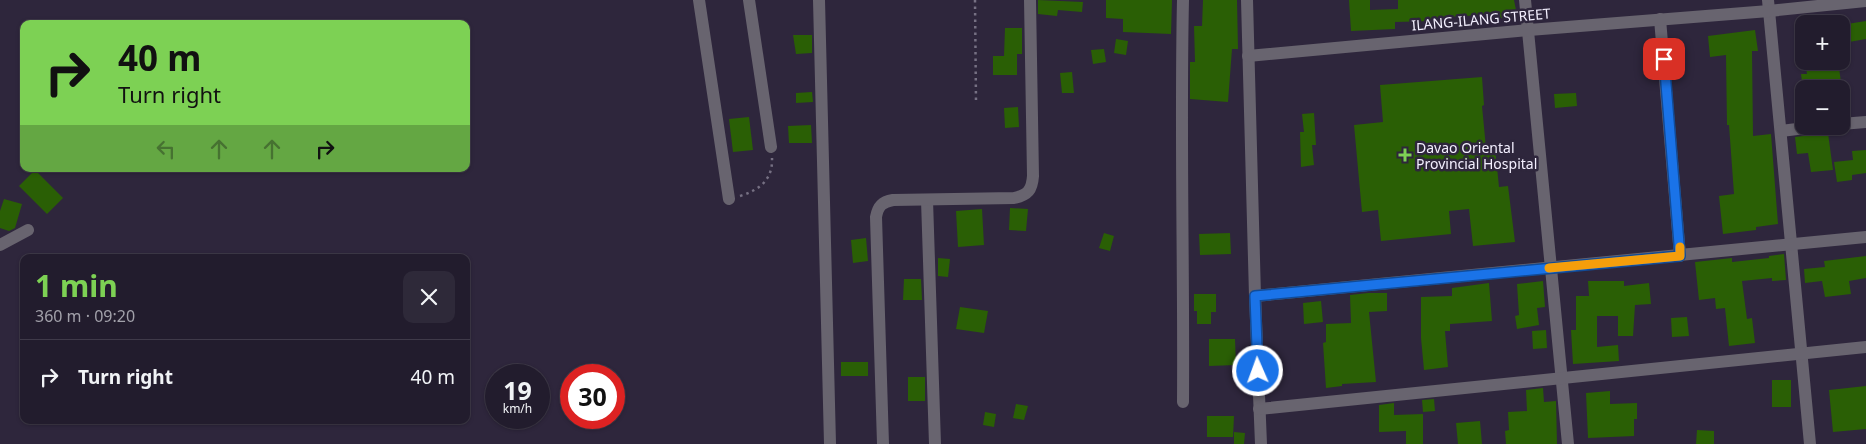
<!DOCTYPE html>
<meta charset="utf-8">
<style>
:root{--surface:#221c2d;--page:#2e2939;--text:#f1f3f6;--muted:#a2a1aa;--line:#3f3a49;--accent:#7dd154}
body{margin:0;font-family:"Noto Sans",sans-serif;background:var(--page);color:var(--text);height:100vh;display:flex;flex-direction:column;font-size:19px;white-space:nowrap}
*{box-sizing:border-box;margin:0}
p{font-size:16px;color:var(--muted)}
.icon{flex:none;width:28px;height:28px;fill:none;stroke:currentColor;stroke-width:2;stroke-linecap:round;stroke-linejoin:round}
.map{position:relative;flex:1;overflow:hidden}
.details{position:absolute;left:20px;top:254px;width:450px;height:170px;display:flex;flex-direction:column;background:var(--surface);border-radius:10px;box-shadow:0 1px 4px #0004,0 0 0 1px var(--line)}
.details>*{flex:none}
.guide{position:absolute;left:20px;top:20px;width:450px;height:152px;border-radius:10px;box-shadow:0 1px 4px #0004,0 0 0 1px var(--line);background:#7dd154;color:#111;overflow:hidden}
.buttons{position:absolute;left:1795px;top:15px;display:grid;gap:10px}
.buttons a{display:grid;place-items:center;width:55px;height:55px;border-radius:10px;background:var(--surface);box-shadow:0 1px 4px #0004,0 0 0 1px var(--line);font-size:25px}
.speed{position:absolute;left:485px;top:364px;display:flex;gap:10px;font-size:25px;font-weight:700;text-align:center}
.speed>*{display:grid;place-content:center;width:65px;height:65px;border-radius:50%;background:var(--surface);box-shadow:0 1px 4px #0004,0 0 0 1px var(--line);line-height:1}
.speed small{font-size:12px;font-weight:400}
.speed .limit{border:8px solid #d22;background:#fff;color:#111}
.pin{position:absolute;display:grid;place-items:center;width:42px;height:42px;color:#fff;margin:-21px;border-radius:10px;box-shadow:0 2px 8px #0006}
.me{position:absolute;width:55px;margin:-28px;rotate:358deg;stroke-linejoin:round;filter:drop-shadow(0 0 4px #0008)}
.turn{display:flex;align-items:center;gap:18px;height:105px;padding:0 15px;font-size:22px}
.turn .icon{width:65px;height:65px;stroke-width:2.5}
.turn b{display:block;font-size:35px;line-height:42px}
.lanes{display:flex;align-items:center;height:48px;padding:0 15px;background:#0003;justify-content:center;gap:25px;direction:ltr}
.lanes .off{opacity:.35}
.round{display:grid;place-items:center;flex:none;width:52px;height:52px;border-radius:10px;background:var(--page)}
.overview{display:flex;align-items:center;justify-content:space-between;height:85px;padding:0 15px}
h1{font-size:30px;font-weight:700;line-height:38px;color:var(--accent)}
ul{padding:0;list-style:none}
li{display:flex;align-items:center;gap:15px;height:75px;padding:0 15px;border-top:1px solid var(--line)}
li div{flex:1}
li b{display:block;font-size:19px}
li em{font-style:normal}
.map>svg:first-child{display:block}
.building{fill:#2a5f05}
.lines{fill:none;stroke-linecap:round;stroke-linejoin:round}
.path{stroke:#767083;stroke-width:2.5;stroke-dasharray:2.5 4;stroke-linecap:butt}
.minor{stroke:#68646f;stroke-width:12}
.route-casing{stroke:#114b97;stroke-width:12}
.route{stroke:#1a73e8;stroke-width:9}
.slow{stroke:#f59e0b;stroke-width:9}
.poi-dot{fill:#7dd154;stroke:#2e263c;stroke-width:2}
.labels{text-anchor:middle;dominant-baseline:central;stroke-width:5;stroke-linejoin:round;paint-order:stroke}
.street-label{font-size:14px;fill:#f4f0ff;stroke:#2e263c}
.poi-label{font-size:14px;fill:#f4f0ff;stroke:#2e263c;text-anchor:start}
</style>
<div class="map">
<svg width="1866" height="444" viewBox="0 0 1866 444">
<rect width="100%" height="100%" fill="#2e263c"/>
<g class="building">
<path d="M1038 0 1083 2 1082 12 1058 10 1057 16 1038 14Z"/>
<path d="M1106 0H1172L1171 34 1123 32V19L1106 18Z"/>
<path d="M1203 0H1237L1238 49H1232L1228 102 1190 99V62H1195L1194 26H1202Z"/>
<path d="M1349 0H1370V10L1398 9V0H1514L1517 15 1497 19 1496 14 1434 18V21L1395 22V29L1351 31Z"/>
<path d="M1866 21V39L1849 42 1847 24Z"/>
<path d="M1005 28H1022V54H1017V75H993V56H1004Z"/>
<path d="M1755 30 1758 51H1752L1753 136 1771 134 1778 224 1756 227V230L1723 234 1719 196 1734 194 1729 125H1727L1726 55 1710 57 1708 36Z"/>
<path d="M793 35H812V53L796 54Z"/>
<path d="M1116 39 1128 41 1126 55 1114 53Z"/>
<path d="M1104 49 1106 62 1093 64 1091 50Z"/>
<path d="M1805 61H1838L1842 89H1803L1801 74H1807Z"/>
<path d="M1072 72 1074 93H1062L1060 73Z"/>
<path d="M1482 77 1484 105 1482 106 1486 148 1495 147 1499 187 1508 186 1515 242 1473 246 1469 209 1449 211 1451 234 1381 241 1378 210 1362 212 1354 125 1383 122 1380 85Z"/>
<path d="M812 92 813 102 796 103V93Z"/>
<path d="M1576 93 1577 106 1555 108 1554 94Z"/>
<path d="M1018 107 1019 127 1005 128 1004 108Z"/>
<path d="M1314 113 1316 145H1312L1314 165 1301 167 1300 132H1304L1302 114Z"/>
<path d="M749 117 753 150 733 152 729 119Z"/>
<path d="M811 125 812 143H789L788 126Z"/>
<path d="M1828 133 1833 170 1811 172 1808 153 1797 154 1795 137Z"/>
<path d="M1866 150V173L1852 175V180L1837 182 1834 162 1853 160 1852 151Z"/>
<path d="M35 170 63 198 47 214 19 186Z"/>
<path d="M4 199 22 204 15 228 9 231 0 228V211Z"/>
<path d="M1010 208 1028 209 1026 231 1009 230Z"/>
<path d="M982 209 984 245 958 247 956 211Z"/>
<path d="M1104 233 1114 236 1110 251 1099 248Z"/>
<path d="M1230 233 1231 254 1200 255 1199 234Z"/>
<path d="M866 238 868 261 853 263 851 240Z"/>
<path d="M1784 254 1786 280 1772 281V278L1742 281 1747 319 1752 318 1755 343 1729 346 1725 308 1716 309 1715 298 1699 300 1695 262 1732 258V262L1769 258V256Z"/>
<path d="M1866 256V278L1849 281 1851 294 1825 297 1822 281 1805 283 1804 269 1825 267 1824 261Z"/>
<path d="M938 258 950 259 948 277 938 276Z"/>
<path d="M904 279H921L922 300H903Z"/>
<path d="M1543 281 1545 307 1537 308 1539 325 1517 329 1515 316 1519 315 1517 284Z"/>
<path d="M1588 281H1624V286L1649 283 1651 304 1635 305 1633 336H1618V316H1597V347L1618 345 1619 361 1573 364 1571 330H1576V296H1589Z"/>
<path d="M1489 283 1492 321 1450 324V331H1445L1448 367 1424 370 1421 338V297L1452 296V288Z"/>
<path d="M1368 293H1387V311L1369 312 1376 382 1342 384V386L1326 388 1323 343 1326 342V324L1351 323 1350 295Z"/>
<path d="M1194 294H1216V312H1211V324H1197V311H1194Z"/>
<path d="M1321 301 1323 322 1304 324 1303 303Z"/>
<path d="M960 307 988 311 984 333 956 329Z"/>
<path d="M1687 317 1689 336 1672 337 1671 318Z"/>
<path d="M1546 330 1547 348 1533 349 1532 331Z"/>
<path d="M1209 339H1235L1236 365 1209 366Z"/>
<rect x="841" y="362" width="27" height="14"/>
<rect x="908" y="377" width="17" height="24"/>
<rect x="1772" y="380" width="19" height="27"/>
<path d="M1866 386V429L1833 432 1829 390Z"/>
<path d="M1543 388 1544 402 1556 401 1557 444H1506L1505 431 1509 430 1508 412 1527 411 1526 390Z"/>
<path d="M1610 391V404L1637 403V419H1634V436L1588 438 1586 393Z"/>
<path d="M1434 399 1435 411 1423 412 1422 400Z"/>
<path d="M1394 403V415L1423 414V444H1406V431L1379 432V405Z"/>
<path d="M1016 404 1028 406 1024 420 1013 418Z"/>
<path d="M985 412 996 414 994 427 983 425Z"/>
<path d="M1207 416H1234L1233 437H1207Z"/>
<path d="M1480 421 1482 444H1458L1456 423Z"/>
<path d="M1697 430 1714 431V444H1696Z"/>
<path d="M1234 432 1245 433 1244 444H1234Z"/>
</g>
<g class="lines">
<g class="path">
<path d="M975 0 976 102"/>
<path d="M740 196C759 190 773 180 772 158"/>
</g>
<g class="minor">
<path d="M699 0 729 199"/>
<path d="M749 0 771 147"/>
<path d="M819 0 830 444"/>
<path d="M1183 0C1180 134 1184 268 1183 402"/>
<path d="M1247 0 1255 296 1261 444"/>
<path d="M1525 0 1568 444"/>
<path d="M1768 0 1810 444"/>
<path d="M1660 19 1680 256"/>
<path d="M1248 56 1529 30 1769 11 1866 1"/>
<path d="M1841 124 1866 122"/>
<path d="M1781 131 1821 126"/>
<path d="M927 200 935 444"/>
<path d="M0 245 28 230"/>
<path d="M1255 296 1866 237"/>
<path d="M1259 409 1866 347"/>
<path d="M883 444 876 217C878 206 882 202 893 200L1014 198C1028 195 1032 190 1033 176L1030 0"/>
</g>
</g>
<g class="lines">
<g class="route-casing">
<path id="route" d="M1258 371 1255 296 1680 256 1664 59"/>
</g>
<use href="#route" class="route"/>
<path class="slow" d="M1549 268 1680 256V247"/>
</g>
<path class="poi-dot" d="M1402.5 147.5h5v5h5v5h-5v5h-5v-5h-5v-5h5z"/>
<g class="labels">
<g class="street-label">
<text transform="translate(1481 19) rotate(-5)">ILANG-ILANG STREET</text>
</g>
<g class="poi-label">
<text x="1416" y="147">Davao Oriental<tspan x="1416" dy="16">Provincial Hospital</tspan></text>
</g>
</g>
</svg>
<div class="buttons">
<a>+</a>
<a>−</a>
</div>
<div class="speed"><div>19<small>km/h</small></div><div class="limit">30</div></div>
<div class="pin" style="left:1664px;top:59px;background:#d93025"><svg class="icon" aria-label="arrive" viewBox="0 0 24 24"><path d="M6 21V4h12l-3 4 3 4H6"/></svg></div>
<svg class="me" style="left:1258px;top:371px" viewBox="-20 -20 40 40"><circle r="17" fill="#1a73e8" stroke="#fff" stroke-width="3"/><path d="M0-11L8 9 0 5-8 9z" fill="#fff"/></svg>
<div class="guide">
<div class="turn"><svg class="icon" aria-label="right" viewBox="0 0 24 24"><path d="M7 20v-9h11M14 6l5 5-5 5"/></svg><div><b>40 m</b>Turn right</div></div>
<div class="lanes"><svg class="icon off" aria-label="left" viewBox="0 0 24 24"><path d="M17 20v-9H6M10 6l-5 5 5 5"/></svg><svg class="icon off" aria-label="ahead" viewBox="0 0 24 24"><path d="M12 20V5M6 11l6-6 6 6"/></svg><svg class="icon off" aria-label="ahead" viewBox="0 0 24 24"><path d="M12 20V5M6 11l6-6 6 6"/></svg><svg class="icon" aria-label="right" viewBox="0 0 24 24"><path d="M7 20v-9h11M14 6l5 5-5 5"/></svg></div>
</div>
<section class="details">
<div class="overview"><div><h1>1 min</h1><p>360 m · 09:20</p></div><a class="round"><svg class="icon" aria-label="close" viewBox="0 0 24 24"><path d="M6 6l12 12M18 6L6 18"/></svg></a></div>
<ul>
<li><svg class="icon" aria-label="right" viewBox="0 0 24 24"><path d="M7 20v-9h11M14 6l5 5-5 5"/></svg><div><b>Turn right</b></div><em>40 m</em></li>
</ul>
</section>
</div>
